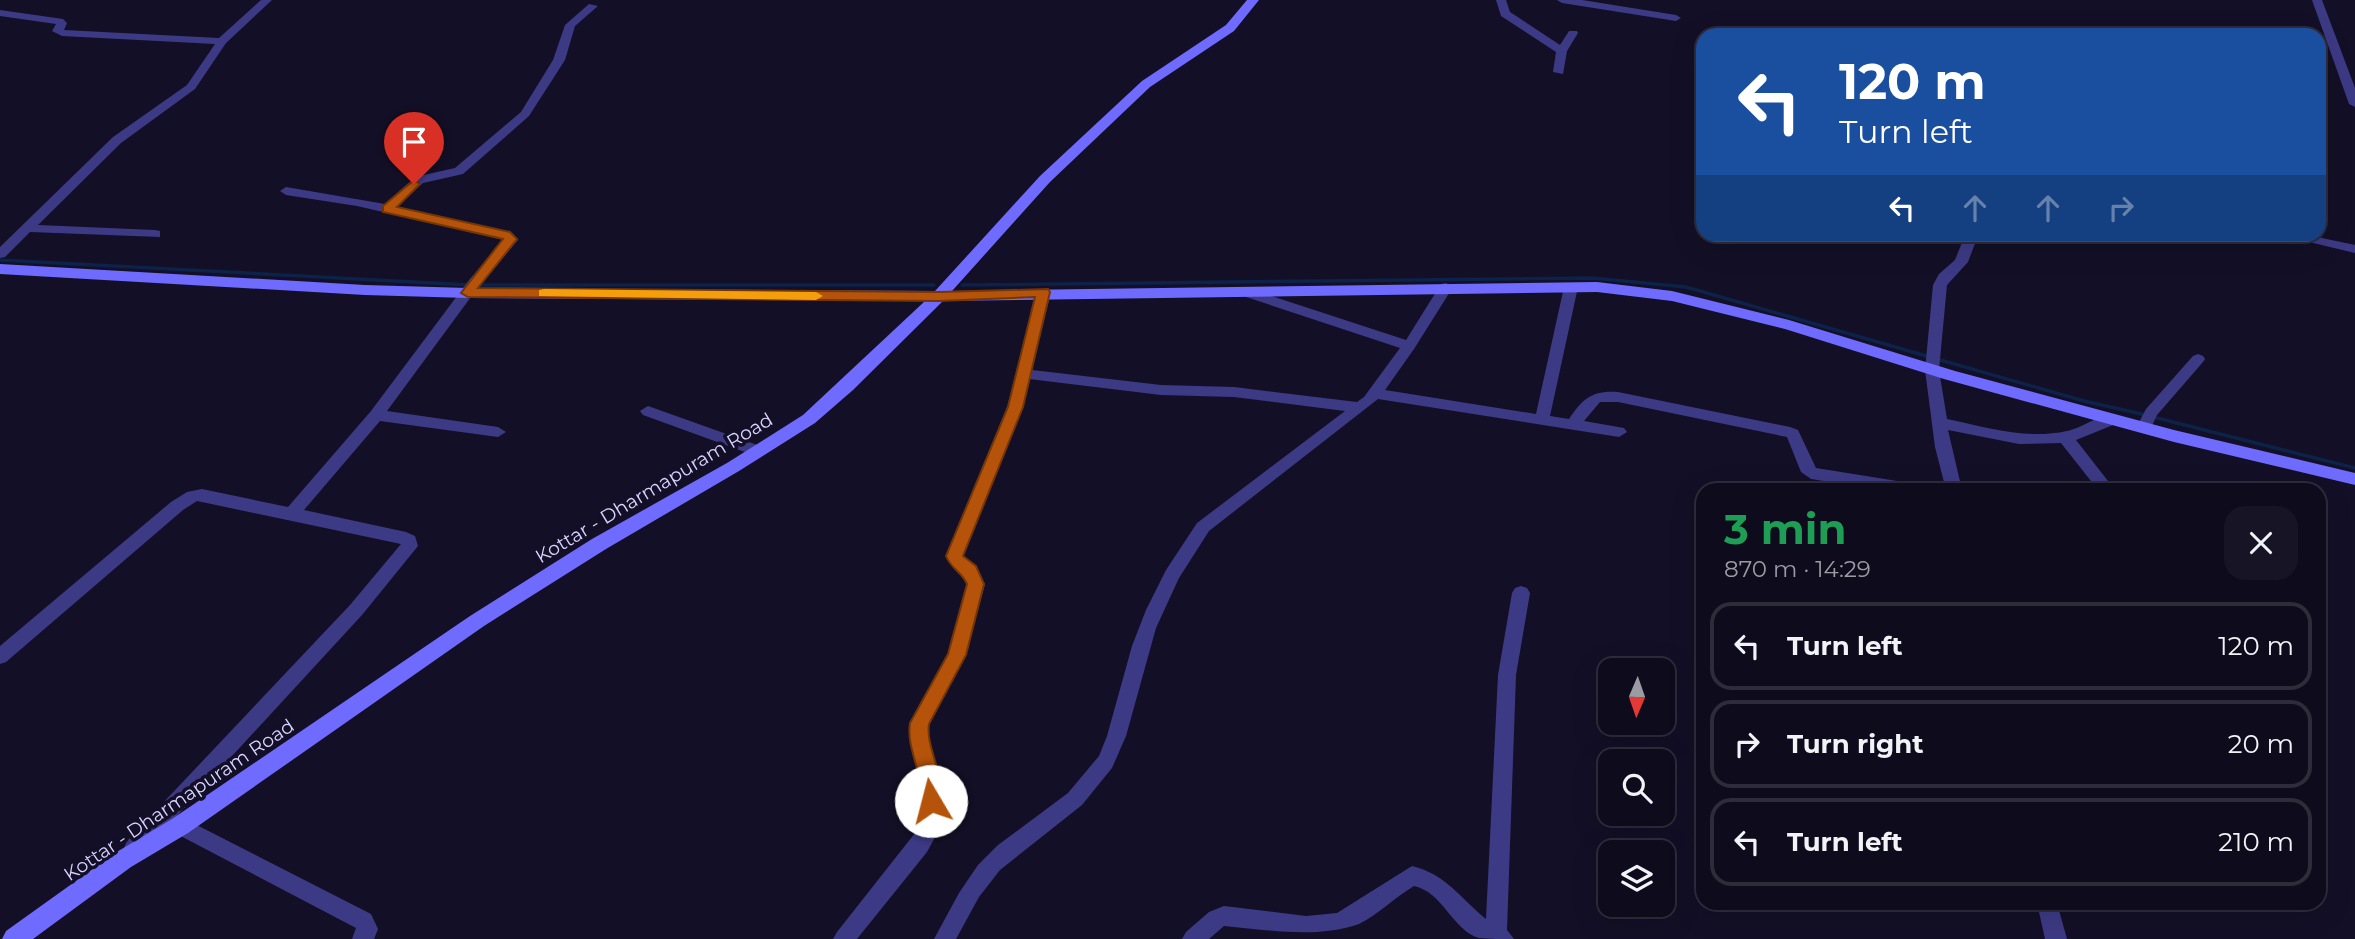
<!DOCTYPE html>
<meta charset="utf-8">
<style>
:root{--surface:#0e0b1c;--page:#171425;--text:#f1f3f6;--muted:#9b9ba3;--line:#2e2b3b}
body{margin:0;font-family:Montserrat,sans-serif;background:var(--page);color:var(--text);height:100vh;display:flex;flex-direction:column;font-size:26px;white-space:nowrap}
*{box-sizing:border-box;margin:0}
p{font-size:23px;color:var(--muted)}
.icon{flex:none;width:38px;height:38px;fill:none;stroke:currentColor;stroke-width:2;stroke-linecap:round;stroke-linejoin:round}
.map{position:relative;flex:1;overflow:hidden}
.sheet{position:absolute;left:1696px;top:483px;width:630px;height:427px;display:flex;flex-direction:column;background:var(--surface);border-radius:21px;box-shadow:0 7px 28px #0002,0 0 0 2px var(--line)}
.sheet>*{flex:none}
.hud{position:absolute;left:1696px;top:28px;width:630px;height:214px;border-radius:21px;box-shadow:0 7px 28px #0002,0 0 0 2px var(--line);background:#1a4fa0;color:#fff;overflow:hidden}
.needle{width:46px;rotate:182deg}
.controls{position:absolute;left:1598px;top:658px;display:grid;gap:14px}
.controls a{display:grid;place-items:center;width:77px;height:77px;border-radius:14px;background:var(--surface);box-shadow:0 7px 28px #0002,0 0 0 2px var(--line);font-size:35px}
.pin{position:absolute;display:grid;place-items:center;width:60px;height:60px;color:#fff;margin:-72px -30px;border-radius:50% 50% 50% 0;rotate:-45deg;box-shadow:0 0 7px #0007}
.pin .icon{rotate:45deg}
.me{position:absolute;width:77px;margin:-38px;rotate:352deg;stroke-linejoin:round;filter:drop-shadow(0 0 5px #0008)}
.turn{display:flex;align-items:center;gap:24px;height:147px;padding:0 28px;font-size:32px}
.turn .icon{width:91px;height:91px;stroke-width:2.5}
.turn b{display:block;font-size:49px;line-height:60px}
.lanes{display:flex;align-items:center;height:66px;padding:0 28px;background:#0003;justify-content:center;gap:35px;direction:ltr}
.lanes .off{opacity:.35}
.round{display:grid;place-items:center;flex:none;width:74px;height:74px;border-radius:21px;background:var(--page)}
.headline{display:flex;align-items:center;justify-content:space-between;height:119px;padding:0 28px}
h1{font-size:42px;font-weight:700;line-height:52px;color:#1e9e55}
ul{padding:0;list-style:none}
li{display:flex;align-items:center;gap:21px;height:88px;margin:0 14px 10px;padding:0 14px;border:4px solid var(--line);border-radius:21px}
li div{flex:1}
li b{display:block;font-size:26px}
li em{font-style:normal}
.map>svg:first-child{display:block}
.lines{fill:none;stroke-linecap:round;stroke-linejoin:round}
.stream{stroke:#0c2248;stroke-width:3.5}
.street{fill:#3d3a85;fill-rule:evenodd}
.secondary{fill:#6f6bff;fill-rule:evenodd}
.route{fill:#b45309;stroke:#753606;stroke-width:2}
.slow{fill:#f59e0b}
.labels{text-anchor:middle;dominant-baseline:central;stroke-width:7;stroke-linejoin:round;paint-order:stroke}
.street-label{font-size:19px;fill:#d9d4ff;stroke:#130f26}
</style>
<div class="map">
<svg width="2355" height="939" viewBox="0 0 2355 939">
<rect width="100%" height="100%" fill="#130f26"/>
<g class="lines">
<g class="stream">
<path d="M0 260 470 285"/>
<path d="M478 285H934"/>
<path d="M962 285 1593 278 1686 287 1930 357"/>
<path d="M1937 359 2084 401 2146 415"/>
<path d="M2153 417 2355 468"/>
</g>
<g class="street">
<path d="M261 0H272L226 43 195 89 121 143 38 225 155 230 160 231V237L30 232 5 257 0 258V247L113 137 187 85 215 44 62 36 52 31 56 24 0 16V10L63 19 67 23 64 30 219 38Z"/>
<path d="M1496 0H1506L1510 12 1560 45 1569 31H1577L1578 33 1567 51 1563 74 1553 72 1556 52 1501 16Z"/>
<path d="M1557 0H1582L1676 15 1681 18 1676 21 1562 3Z"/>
<path d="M2312 0H2322L2355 88V107L2349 104Z"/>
<path d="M589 4 598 6 575 26 565 60 529 116 463 174 423 183 397 207 511 232 518 240 479 286 387 411 498 427 506 432 498 437 380 421 304 510 406 532 415 536 418 546 362 615 174 819 180 817 187 820 371 914 378 929 374 939H352L356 928 173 832 170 826 173 820 141 855 134 857 127 855 124 848 127 841 350 605 401 544 197 501 183 510 6 662 0 664V646L171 502 187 492 202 489 288 507 371 411 469 280 504 240 357 206 286 195 280 191 286 187 385 204 415 177 455 168 521 112 553 60 565 25Z"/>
<path d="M1972 234 1977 238 1968 262 1947 285 1939 370 1947 419C1986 427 2026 440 2067 431 2083 428 2103 411 2118 415L2121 419 2118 423 2076 440 2115 490H2098L2061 443 2019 444 1948 430 1962 490H1946L1935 447 1925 370 1933 285 1939 274 1955 260 1965 235Z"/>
<path d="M2275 234H2303L2355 245V253Z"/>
<path d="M1446 283 1453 287 1414 349 1385 390 1536 414 1564 287 1571 283 1578 287 1550 416 1569 419C1583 398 1593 390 1618 392L1790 427 1798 430 1816 468 1916 484 1924 490H1880L1811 479 1801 472 1787 437 1618 402H1600L1584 421 1624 428 1627 432 1619 437 1378 399 1209 531 1179 578 1156 628 1126 736 1112 768 1082 805 1000 870 979 897 956 939H934L959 893 978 865 998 845 1068 793 1099 756 1107 736 1132 646 1146 610 1166 570 1197 523 1345 411 1234 397 1161 395 1029 379 1023 407 962 556 976 566 985 584 966 655 928 724 927 735 941 789 939 830 927 852 857 939H833L837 932 919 828 921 789 909 735 910 723 948 654 967 584C962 572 952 568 946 556L1007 407 1039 289H1049L1051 292 1032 370 1161 385 1234 387 1357 402 1364 397 1400 348 1234 293 1232 290 1234 287H1244L1406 340 1441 284Z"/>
<path d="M2198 354 2203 356 2205 359 2203 362 2157 415 2149 432H2139L2136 428 2146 409 2193 356Z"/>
<path d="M648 406 763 447 766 451 763 455H753L643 415 640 411Z"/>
<path d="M1521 586 1527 588 1530 593 1516 675 1507 930 1514 939C1503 939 1489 939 1479 938 1452 930 1443 892 1414 886 1395 897 1379 914 1359 924 1315 939 1270 930 1224 926L1209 939H1182L1186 932 1209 912 1224 906 1306 916 1337 913 1412 866C1446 874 1461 899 1486 919L1498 675 1512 593 1515 588Z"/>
<path d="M2037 903H2057L2067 939H2045Z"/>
</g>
<path class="secondary" d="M1247 0H1259L1234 31 1150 87 1050 182 952 291 1597 282 1672 291 1789 320 1955 371 2174 430 2355 473V485L2174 442 1944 379 1785 329 1672 301 1597 292 943 301 853 390 815 423 739 471 606 549 484 626 188 833 131 867 33 939H2L6 931 115 853 172 819 470 616 592 539 727 463 803 415 925 301 468 298 365 295 0 274V264L365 285 468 288 935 291 1040 176 1142 81 1226 25Z"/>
</g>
<path class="route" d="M414 180 420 184 397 207 510 232 517 239 478 288 939 292 1048 289 1050 292 1023 407 963 556 976 566 984 584 966 655 929 724C925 750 950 782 938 807L931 810 924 807C919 798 920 789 919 779 916 759 907 743 910 723L948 654 967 584C962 572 951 569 946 556L1008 407 1035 297 939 301 468 297 461 293 503 239 383 212V206Z"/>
<path class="slow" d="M544 289 816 292 823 296 816 300 539 296V290Z"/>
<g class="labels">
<g class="street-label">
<text transform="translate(654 488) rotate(-31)">Kottar - Dharmapuram Road</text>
<text transform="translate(179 800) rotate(-34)">Kottar - Dharmapuram Road</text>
</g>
</g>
</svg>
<div class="controls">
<a><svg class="needle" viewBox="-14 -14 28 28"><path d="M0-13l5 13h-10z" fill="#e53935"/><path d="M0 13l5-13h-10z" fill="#9b9ba3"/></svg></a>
<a><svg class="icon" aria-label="search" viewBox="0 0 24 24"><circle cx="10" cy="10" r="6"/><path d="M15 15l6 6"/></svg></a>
<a><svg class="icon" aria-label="layers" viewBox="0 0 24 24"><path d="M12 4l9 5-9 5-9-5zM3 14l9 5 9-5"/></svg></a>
</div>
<div class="pin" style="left:414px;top:184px;background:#d93025"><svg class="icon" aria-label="arrive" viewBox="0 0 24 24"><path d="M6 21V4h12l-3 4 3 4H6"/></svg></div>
<svg class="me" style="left:931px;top:801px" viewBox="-20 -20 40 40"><circle r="19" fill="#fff"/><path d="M0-13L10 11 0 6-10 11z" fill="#b45309"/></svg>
<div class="hud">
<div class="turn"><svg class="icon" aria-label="left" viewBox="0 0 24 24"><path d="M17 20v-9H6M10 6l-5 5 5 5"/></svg><div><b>120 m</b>Turn left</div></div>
<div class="lanes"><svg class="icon" aria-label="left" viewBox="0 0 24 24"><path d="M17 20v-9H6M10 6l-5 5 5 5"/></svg><svg class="icon off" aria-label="ahead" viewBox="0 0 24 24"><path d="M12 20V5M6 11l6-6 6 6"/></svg><svg class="icon off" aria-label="ahead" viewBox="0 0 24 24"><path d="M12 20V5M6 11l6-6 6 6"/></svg><svg class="icon off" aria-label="right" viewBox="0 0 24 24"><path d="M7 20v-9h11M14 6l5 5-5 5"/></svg></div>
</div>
<section class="sheet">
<div class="headline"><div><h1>3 min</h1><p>870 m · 14:29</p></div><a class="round"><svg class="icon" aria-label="close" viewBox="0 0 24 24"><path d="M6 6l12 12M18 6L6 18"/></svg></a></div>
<ul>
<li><svg class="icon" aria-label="left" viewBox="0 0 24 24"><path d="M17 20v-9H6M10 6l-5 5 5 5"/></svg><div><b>Turn left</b></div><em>120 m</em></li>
<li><svg class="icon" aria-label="right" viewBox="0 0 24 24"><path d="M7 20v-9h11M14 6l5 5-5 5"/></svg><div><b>Turn right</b></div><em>20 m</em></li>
<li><svg class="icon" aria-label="left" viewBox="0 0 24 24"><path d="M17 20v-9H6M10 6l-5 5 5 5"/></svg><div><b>Turn left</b></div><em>210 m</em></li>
</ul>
</section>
</div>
